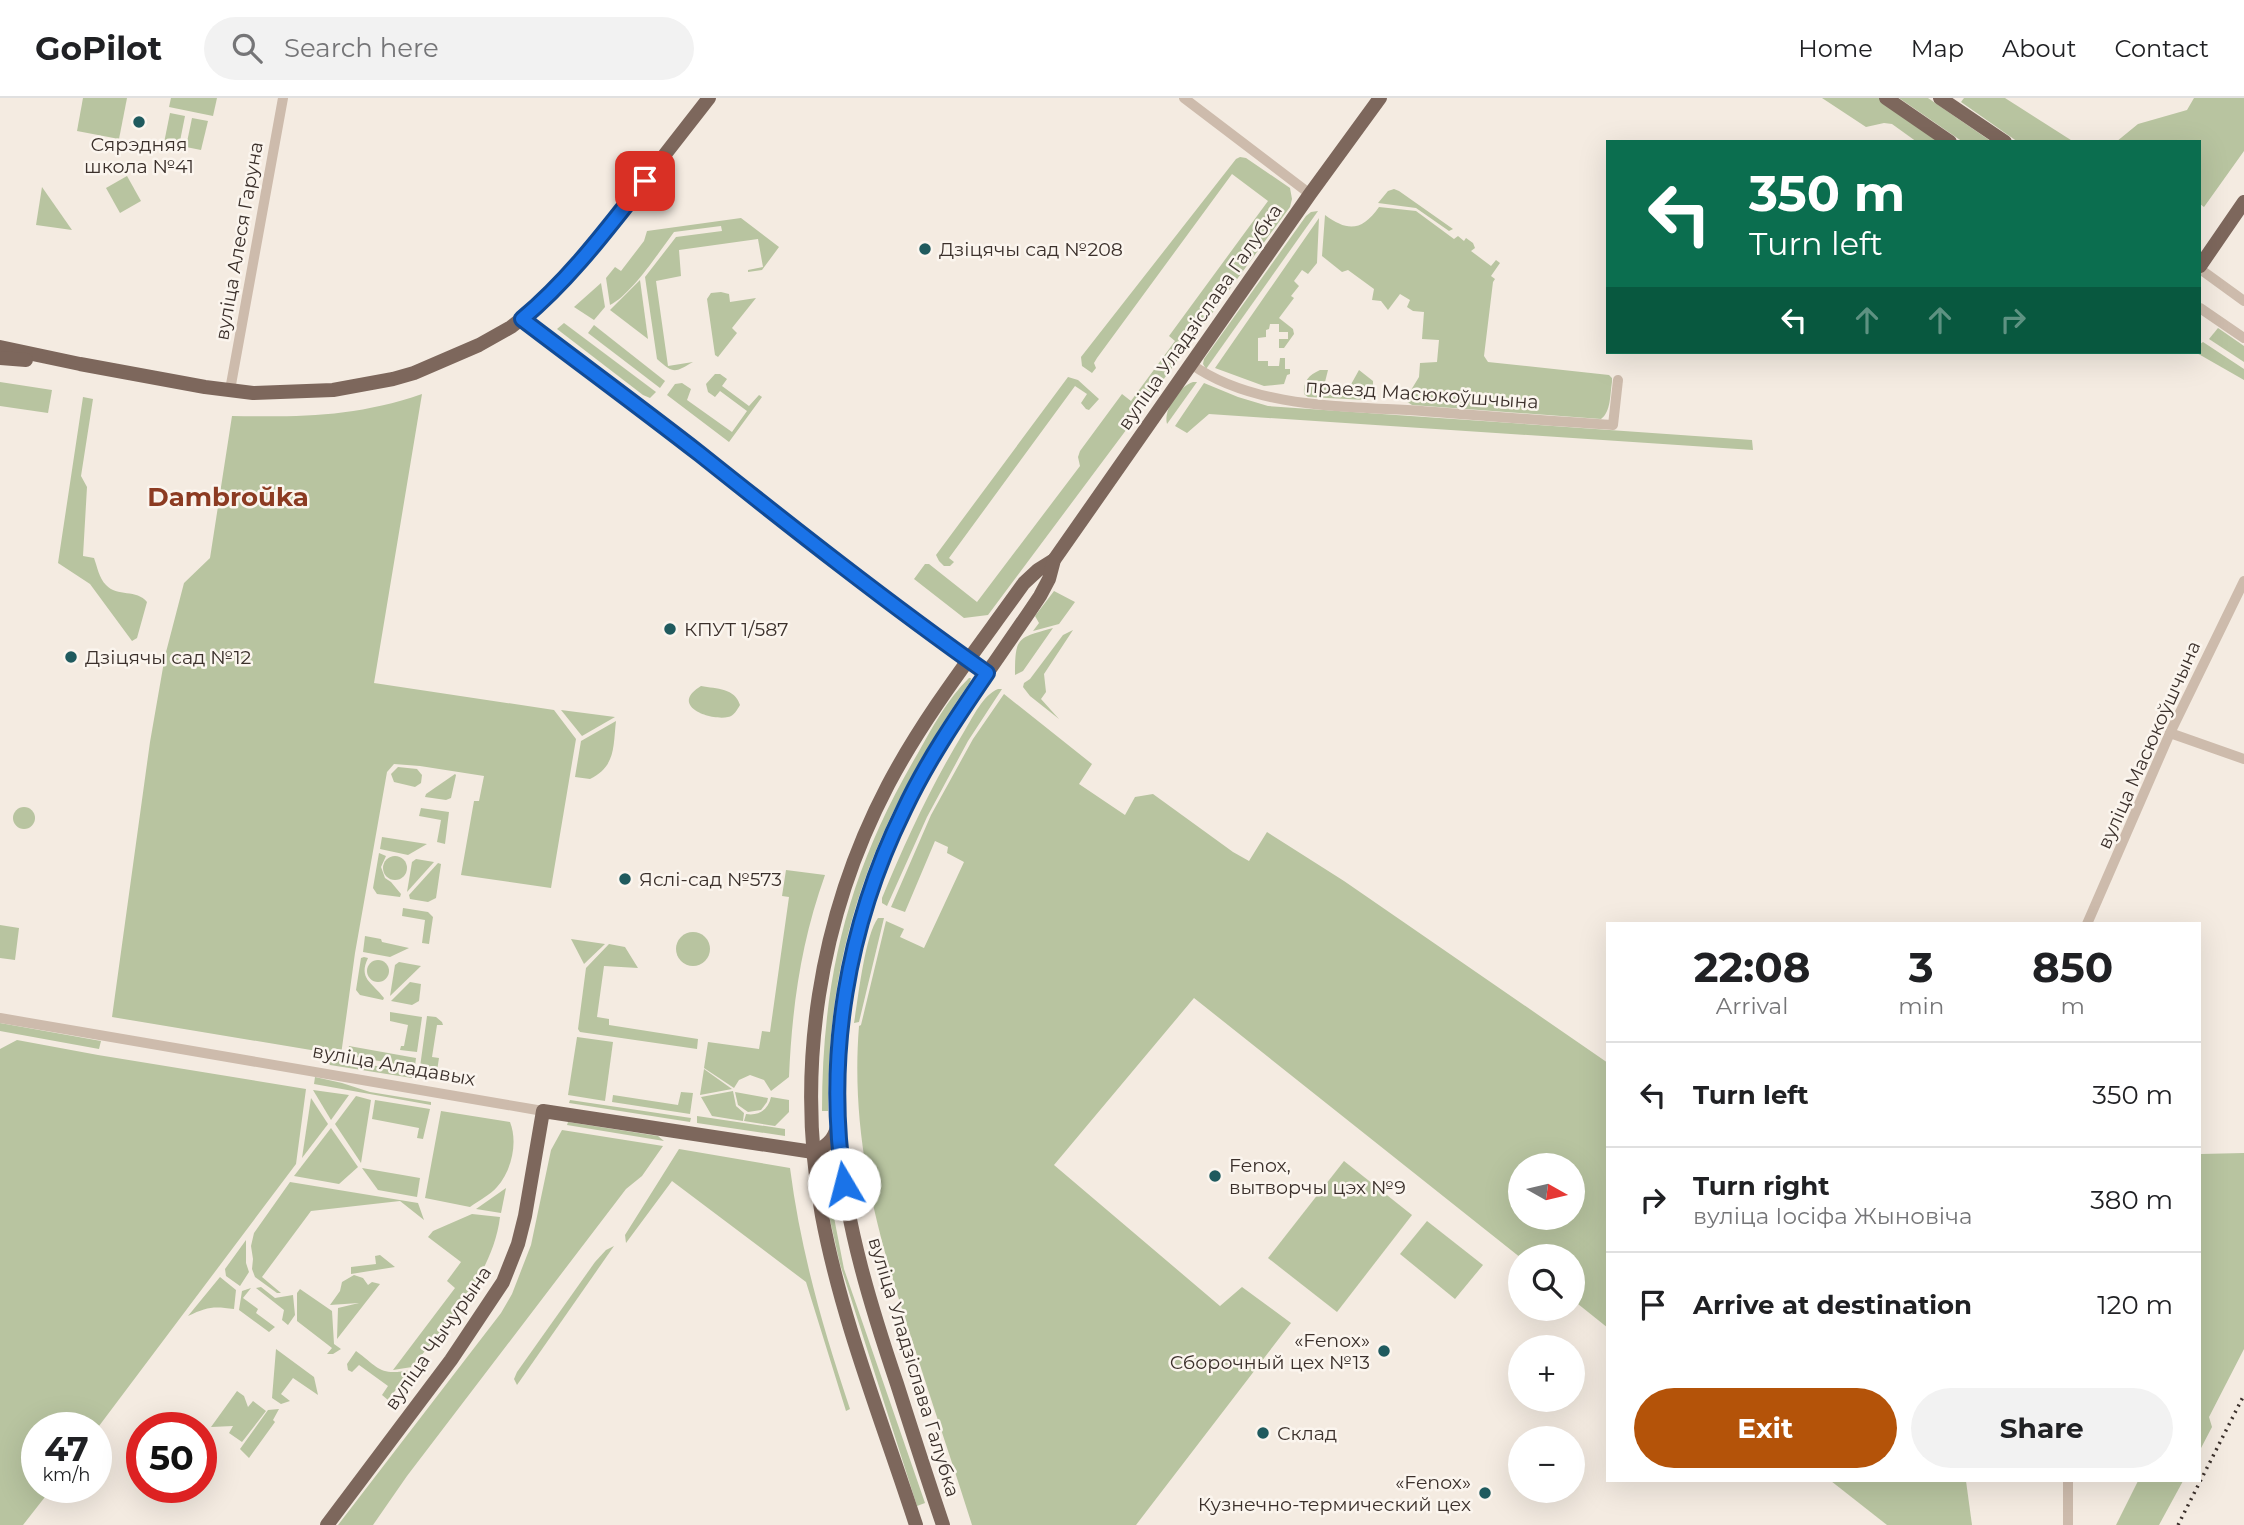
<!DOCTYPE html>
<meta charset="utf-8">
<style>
:root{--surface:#fff;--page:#f2f2f2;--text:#202124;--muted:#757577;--line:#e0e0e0;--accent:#b45309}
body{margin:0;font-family:Montserrat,sans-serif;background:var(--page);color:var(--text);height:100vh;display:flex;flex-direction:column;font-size:26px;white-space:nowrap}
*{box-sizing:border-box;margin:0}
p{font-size:23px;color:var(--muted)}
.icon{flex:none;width:38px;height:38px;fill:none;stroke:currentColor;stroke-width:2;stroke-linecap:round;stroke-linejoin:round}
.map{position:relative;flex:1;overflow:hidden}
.side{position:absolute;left:1606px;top:824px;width:595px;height:560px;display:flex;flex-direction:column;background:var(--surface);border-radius:0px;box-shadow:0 7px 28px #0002}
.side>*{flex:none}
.banner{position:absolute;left:1606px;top:42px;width:595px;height:214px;border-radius:0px;box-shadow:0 7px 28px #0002;background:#0b6e4f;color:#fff;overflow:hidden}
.needle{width:46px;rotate:98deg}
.buttons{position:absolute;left:1508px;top:1055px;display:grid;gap:14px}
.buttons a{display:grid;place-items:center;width:77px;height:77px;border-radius:50%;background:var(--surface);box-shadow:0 7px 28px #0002;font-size:35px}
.speed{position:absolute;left:21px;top:1314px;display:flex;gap:14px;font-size:35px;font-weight:700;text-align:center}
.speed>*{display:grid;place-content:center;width:91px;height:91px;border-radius:50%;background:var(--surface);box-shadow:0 7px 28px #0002;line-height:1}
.speed small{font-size:18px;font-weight:400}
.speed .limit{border:10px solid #d22;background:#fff;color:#111}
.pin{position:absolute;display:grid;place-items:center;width:60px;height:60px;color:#fff;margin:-30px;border-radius:14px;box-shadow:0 4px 10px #0006}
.me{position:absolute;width:77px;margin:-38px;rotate:352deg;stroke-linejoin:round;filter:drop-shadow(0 0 5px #0008)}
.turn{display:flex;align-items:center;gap:24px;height:147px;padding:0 28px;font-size:32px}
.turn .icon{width:91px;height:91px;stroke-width:2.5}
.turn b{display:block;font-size:49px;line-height:60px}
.lanes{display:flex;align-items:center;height:66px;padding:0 28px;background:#0003;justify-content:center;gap:35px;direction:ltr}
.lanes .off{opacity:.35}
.eta{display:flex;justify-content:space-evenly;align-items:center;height:119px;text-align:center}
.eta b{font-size:42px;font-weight:700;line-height:49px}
.cta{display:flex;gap:14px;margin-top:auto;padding:14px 28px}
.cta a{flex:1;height:80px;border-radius:42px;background:var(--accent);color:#fff;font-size:28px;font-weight:700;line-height:80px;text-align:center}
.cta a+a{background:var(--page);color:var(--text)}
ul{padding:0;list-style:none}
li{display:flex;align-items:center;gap:21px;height:105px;padding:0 28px;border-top:2px solid var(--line)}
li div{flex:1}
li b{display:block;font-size:26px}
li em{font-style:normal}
header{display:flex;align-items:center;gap:42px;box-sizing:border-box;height:98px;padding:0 35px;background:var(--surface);border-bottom:2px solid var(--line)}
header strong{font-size:33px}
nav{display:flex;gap:38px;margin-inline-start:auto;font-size:24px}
.search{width:490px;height:63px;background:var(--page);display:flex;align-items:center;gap:18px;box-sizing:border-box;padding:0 24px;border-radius:38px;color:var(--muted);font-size:26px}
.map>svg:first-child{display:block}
.green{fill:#b8c4a0;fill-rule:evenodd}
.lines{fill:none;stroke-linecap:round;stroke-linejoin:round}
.minor{stroke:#cdbbac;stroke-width:10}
.major{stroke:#7d675c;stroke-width:14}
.rail{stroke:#3b302b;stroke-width:3.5;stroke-dasharray:2 5;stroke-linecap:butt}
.route-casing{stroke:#114b97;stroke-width:18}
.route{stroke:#1a73e8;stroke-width:12}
.poi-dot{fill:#1f5a5e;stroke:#fbf5ee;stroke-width:2.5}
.labels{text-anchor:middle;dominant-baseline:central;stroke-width:5;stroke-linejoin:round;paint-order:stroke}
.poi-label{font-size:19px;fill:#3b302b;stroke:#fbf5ee;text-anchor:start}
.street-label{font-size:19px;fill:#3b302b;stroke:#fbf5ee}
.district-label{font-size:26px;font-weight:bold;fill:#8c3b22;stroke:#fbf5ee}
</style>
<header>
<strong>GoPilot</strong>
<div class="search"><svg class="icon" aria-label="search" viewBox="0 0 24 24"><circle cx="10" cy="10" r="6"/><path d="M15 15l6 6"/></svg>Search here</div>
<nav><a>Home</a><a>Map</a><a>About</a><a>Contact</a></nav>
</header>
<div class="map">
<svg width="2244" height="1427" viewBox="0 0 2244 1427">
<rect width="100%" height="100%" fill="#f4ebe1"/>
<g class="green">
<path d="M83 0H127L119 41 77 33Z"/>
<path d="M171 0H217L213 18 169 9Z"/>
<path d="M1822 0H1879L1941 44H1917L1892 26 1884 25 1866 29Z"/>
<path d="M1899 0H1928L1992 44H1963Z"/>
<path d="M1964 0H2005L2074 44H2018L1961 4Z"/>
<path d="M2194 0H2244V53L2204 109 2200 106V44H2116L2138 26 2187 12Z"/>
<path d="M170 15 185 18 179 48 164 45Z"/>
<path d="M192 20 208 23 201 52 186 49Z"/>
<path d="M1240 59 1246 60 1290 90 1292 101 1290 109 1144 308 988 517 964 520 914 481 925 466H929L977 504 1080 368 1078 359 1080 353 1122 296 1131 303 1175 243 1169 238 1268 103 1232 76 1097 260 1094 265 1096 270 1092 275 1082 268 1081 259 1236 61Z"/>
<path d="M127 78 141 103 120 115 106 90Z"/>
<path d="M42 89 72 132 36 127Z"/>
<path d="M1394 91 1399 93 1453 131 1449 133 1416 110 1378 105 1388 93Z"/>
<path d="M1379 109 1416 113 1454 141 1458 138 1464 143 1466 140 1473 145 1475 150 1471 153 1491 168 1496 162 1500 165 1491 178 1495 181 1493 184 1484 258 1488 264 1609 277 1612 280V284C1610 296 1611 314 1601 321L1412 307 1406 303 1405 297H1408L1419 279 1420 265 1437 264 1439 242 1422 241 1424 214 1413 213 1407 209 1410 202 1400 196 1388 212 1381 203 1372 202 1374 191 1348 172 1342 174 1322 158 1325 117C1348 134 1362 133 1379 109Z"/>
<path d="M1318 113 1206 271 1203 266 1204 261 1306 118 1311 114Z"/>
<path d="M741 120 779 149 762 172 748 174V172L763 169 758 141 679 152 681 178 656 183 668 268 693 264C674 275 674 276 657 261L645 179 676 139 722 133 721 128 674 134C659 154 631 197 610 207L606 180 615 169 621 173 644 143 647 133Z"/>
<path d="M1319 120 1317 165 1308 176 1302 172 1294 183 1299 188 1291 198 1294 200 1279 220 1293 231 1294 236 1284 250H1279V241H1288V234H1279V226H1270L1269 231 1266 232V239L1258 240V263H1268V268H1279L1280 260H1285V271H1290V276L1287 277 1284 286 1264 288 1215 270Z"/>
<path d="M640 182 648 241 610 212Z"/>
<path d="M601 185 605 209 594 222 574 209Z"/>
<path d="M721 194 729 196 730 204 756 200 732 230 737 235 718 259 715 257 707 201 711 195Z"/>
<path d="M564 225 656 294 650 300 643 297 557 231Z"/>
<path d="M594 227 665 283 660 290 588 235Z"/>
<path d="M2218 230 2244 248V264L2209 241Z"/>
<path d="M2203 244 2244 271V282L2195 254H2200V246Z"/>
<path d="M1320 272H1328L1324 288 1349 290 1359 272 1373 283V296L1366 302 1308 299 1304 296C1303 283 1309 277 1320 272Z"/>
<path d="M715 276H720L727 281 722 288 749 308 759 297 762 299 729 344 667 297 675 286 682 285 691 291 687 302 732 334 747 313 720 293 715 299 708 294 706 286Z"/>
<path d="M1068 279 1078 282 1099 301 1089 312 1086 311 1081 305 1087 296 1075 288 949 460 954 464 950 468H944L939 463 936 457Z"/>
<path d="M0 284 52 292 48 315 0 308Z"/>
<path d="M1193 284H1197L1167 326C1163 312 1179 288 1193 284Z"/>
<path d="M1204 285 1238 299 1268 308 1752 342 1753 352 1209 316 1187 335 1175 328Z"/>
<path d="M422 296 374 585 554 612 576 641 551 790 461 777 474 703H479L484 678 420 668 394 666 387 674 355 855 341 957 112 919 150 644 165 558 184 485 210 460 232 318C302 319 355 319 422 296Z"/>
<path d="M83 299 93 301 81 378 87 389 83 458 94 460C97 468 99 480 106 487 117 499 137 491 147 504L137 540 132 543 90 486 58 465Z"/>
<path d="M1054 493 1075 504 1059 526 1033 533 1039 525 1035 518Z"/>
<path d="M1053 530 1023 573 1015 577C1015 539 1017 540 1053 530Z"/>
<path d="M1073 532 1044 576 1046 594 1041 601 1059 621 1030 598 1023 589 1024 585 1030 581 1063 537Z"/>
<path d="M969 580H971L970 584C875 723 827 842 828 1013H822C822 878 849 772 918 655 932 630 948 600 969 580Z"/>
<path d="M701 588C717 591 735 590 740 607 737 612 734 618 728 619 711 623 668 608 701 588Z"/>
<path d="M998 591H1002L968 643 927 719 887 808 882 805V800C906 742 932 686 965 632 973 619 983 597 998 591Z"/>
<path d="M1004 596 1092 666 1079 686 1125 717 1135 699 1153 696 1233 754 1249 763 1267 734 1344 783 1608 965V1230L1573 1202V1158H1521V1160L1194 900 1054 1067 1220 1208 1242 1189 1291 1225 1136 1427H972C953 1366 932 1306 913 1245 878 1139 850 1041 859 928L861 927 886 823 904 831 900 839 924 850 964 764 947 755 948 749 935 743 905 814 891 809 931 717 973 641ZM1521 1068H1573V1120H1521Z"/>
<path d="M561 612 615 619 582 638Z"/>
<path d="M616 623C613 649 616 668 590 681L575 679 581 643Z"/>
<path d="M398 669 417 671 422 677 421 685 415 689 394 684 391 676Z"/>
<path d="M455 676 456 677 451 700 446 702 425 699 426 696Z"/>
<circle cx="24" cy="720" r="11"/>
<path d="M421 710 449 714 445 746 437 744 441 722 419 718Z"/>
<path d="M382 739 427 746 408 757 380 751Z"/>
<path d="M379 755 386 758 381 769 385 780 391 784 401 796 400 799 377 796 373 790Z"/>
<circle cx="395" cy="770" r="12"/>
<path d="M416 761 434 764 407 794 412 764Z"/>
<path d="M438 765 441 766 436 800 428 804 410 801 409 797Z"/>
<path d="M786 772 825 777C801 844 792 909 789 979L771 993 764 982 750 977 739 982 734 990 704 970 708 944 759 951 762 933 770 934 789 799 782 798Z"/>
<path d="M403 810 428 814 433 819 429 846 422 845 425 822 402 818Z"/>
<path d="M878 820H884L859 924 854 925C858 901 865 837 878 820Z"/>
<path d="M0 827 19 830 15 862 0 860Z"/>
<circle cx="693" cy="851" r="17"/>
<path d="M365 838 381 841 382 844 409 850 390 859 363 854Z"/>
<path d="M571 841 605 846 584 866Z"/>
<path d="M609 846 625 849 638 870 604 868 597 919 609 921V927L698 941 697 951 580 934 578 931 586 870Z"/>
<path d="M364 859 368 860C358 881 372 884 384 900L383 902 360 897 356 892 361 860Z"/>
<circle cx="378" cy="873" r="11"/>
<path d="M399 864 421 868 390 898 395 867Z"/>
<path d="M410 884 421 886 419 903 412 907 391 903Z"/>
<path d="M390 914 422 919 417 954 400 952 401 948H404L408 927 390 923Z"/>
<path d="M427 918 436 919 442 924 443 927H437L432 959 439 960 437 973 420 969Z"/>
<path d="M0 925 101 943 99 951 0 933Z"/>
<path d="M577 939 613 944 605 1003 568 997Z"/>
<path d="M17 942 98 957 306 991 296 1066 96 1332 37 1330V1390H52L23 1427H0V951Z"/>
<path d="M349 948 416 960 415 968 413 969 351 958 348 954Z"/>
<path d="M326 960 414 974 412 980 330 967Z"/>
<path d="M704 971 732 991 700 997Z"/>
<path d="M315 979 342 985 370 994 431 1004V1007L314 986Z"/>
<path d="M313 992 349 997 331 1022Z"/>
<path d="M733 993 736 1008 744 1015 743 1023 712 1018 701 999Z"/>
<path d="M681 994 693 995 690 1016 612 1004 613 997 678 1007Z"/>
<path d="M735 994 768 1000 767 1004 761 1012 748 1014 738 1007Z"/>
<path d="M356 998 371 1002 361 1065 335 1026Z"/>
<path d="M771 999 789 1002V1014L775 1028 744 1023 746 1016C759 1018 768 1012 771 999Z"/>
<path d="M311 1000 328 1026 302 1060Z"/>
<path d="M375 1002 430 1011 423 1041 417 1040 419 1030 372 1021Z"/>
<path d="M570 1002 691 1020 690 1024 569 1005Z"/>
<path d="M441 1013 510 1024C518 1044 512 1072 497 1089 490 1097 478 1103 470 1109L425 1100Z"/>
<path d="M697 1018 785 1031V1038L697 1025Z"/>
<path d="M568 1024 658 1038 664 1043 567 1027Z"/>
<path d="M331 1030 358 1069 339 1086 294 1078Z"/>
<path d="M562 1032 663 1048 642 1078 626 1091 407 1378 373 1427H338L501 1215 512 1196 531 1147 551 1052Z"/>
<path d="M679 1051 790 1070C801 1155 823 1230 850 1311L846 1313 806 1184 672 1083 626 1145 625 1137Z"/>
<path d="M2244 1055V1251L2209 1319 2212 1329 2200 1352 2201 1056Z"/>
<path d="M1344 1063 1412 1117 1337 1214 1268 1160Z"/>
<path d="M362 1070 420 1080 417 1099 378 1092Z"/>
<path d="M823 1073H825L844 1171 925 1405 917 1408 840 1166 830 1122Z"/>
<path d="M290 1084 418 1105 424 1122 400 1103 311 1113 262 1179 281 1195H277L255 1179 252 1171 253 1161 251 1148 254 1135Z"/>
<path d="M506 1090 501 1115 476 1111Z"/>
<path d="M472 1116 500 1119C493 1176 447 1225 412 1269L393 1272 455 1190 447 1183 461 1164 428 1139 433 1133Z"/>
<path d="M1427 1123 1483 1167 1455 1201 1400 1156Z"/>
<path d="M246 1142V1165L249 1174 240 1188 226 1178 225 1171Z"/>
<path d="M614 1148 517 1287 514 1281 517 1274 595 1164 606 1152Z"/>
<path d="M380 1157 395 1169 351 1176V1169L376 1166 375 1158Z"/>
<path d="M354 1177 363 1180 368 1187 372 1184 380 1186 337 1241 338 1210 359 1205 330 1207 340 1193 342 1184Z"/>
<path d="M220 1179 236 1192 234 1211C213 1208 207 1209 188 1218Z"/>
<path d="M261 1189 275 1200 293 1197 295 1217 288 1227 282 1222 284 1212 256 1190Z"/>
<path d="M251 1190 243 1200 258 1211 256 1215 275 1229 269 1234 239 1212 242 1193Z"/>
<path d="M300 1191 332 1213 334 1246 341 1251 333 1256H327L332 1250 297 1223V1195Z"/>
<path d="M276 1251 314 1279 318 1297 293 1280 281 1296 290 1303 281 1306 272 1300Z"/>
<path d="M356 1253C380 1271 380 1278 411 1272L388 1302 382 1297 388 1288 359 1267 352 1274 348 1272 347 1266Z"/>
<path d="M237 1293 244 1298 248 1309 253 1303 266 1313 242 1344 229 1335 233 1328 211 1329Z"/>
<path d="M279 1311 273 1322 275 1324 249 1360 240 1351 268 1312Z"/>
<path d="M1831 1383H1966L1972 1427H1887Z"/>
<path d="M2138 1383H2183L2159 1427H2116Z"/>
</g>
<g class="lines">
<g class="minor">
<path d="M1184 0 1310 96"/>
<path d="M2200 171 2244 203"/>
<path d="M2200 210 2244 240"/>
<path d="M522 221C581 266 641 310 700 356 794 431 888 506 987 575"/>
<path d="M1191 266C1254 311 1346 308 1422 313 1486 318 1549 323 1613 327L1618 282"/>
<path d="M230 292 283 0"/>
<path d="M2170 635 2244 661"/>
<path d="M2087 826 2170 635 2244 483"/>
<path d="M0 920 543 1013"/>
<path d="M2068 1382V1427"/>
</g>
<g class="major">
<path d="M1886 0 1950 44"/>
<path d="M1940 0 2005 44"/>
<path d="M2200 168 2244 104"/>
<path d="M0 249 80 266 205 289 253 295 333 292 393 281 414 275 479 247 511 229 539 207 599 141 709 0"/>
<path d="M0 260 26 262"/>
<path d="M327 1427 451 1262 503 1184 518 1146 525 1118 543 1013 813 1054C826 1049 834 1042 837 1029"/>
<path d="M916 1427C883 1325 842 1224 822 1118 795 971 819 819 888 687 926 615 977 551 1024 485L1038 472 1054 462"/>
<path d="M943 1427C927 1380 912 1333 897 1286 871 1209 847 1131 839 1050 828 935 853 816 904 712 941 635 993 569 1040 498L1049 481 1054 462 1310 96 1380 0"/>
</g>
<path class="rail" d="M2178 1427 2244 1297"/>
</g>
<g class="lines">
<g class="route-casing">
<path id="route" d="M645 83C607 131 570 181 522 221 581 266 641 310 700 356 794 431 888 505 987 575 957 619 927 663 904 712 847 828 825 958 844 1086"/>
</g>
<use href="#route" class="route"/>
</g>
<g class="poi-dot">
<circle cx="139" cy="24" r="7"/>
<circle cx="925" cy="151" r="7"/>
<circle cx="670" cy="531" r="7"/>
<circle cx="71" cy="559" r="7"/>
<circle cx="625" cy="781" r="7"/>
<circle cx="1215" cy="1078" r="7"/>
<circle cx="1384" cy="1253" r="7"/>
<circle cx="1263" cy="1335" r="7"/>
<circle cx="1485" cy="1395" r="7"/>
</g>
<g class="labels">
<g class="poi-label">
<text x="139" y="46" text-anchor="middle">Сярэдняя<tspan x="139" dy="22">школа №41</tspan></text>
<text x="939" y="151">Дзіцячы сад №208</text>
<text x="684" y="531">КПУТ 1/587</text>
<text x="85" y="559">Дзіцячы сад №12</text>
<text x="639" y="781">Яслі-сад №573</text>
<text x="1229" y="1067">Fenox,<tspan x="1229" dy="22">вытворчы цэх №9</tspan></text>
<text x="1370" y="1242" text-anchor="end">«Fenox»<tspan x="1370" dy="22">Сборочный цех №13</tspan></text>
<text x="1277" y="1335">Склад</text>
<text x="1471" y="1384" text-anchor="end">«Fenox»<tspan x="1471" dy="22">Кузнечно-термический цех</tspan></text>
</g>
<g class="street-label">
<text transform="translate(239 143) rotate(-80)">вуліца Алеся Гаруна</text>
<text transform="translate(1200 219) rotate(-55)">вуліца Уладзіслава Галубка</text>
<text transform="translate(1422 296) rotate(4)">праезд Масюкоўшчына</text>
<text transform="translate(2149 647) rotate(-66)">вуліца Масюкоўшчына</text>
<text transform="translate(394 967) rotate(10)">вуліца Аладавых</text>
<text transform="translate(438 1240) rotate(-55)">вуліца Чычурына</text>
<text transform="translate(914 1269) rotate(73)">вуліца Уладзіслава Галубка</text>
</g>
<g class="district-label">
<text x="228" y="399">Dambroŭka</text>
</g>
</g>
</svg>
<div class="buttons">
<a><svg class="needle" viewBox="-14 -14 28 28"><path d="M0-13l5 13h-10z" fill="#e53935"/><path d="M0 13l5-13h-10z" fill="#757577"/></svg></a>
<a><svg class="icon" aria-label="search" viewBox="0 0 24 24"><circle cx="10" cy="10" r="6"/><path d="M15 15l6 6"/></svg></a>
<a>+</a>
<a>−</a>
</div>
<div class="speed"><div>47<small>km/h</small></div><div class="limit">50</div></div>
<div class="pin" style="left:645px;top:83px;background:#d93025"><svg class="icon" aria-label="arrive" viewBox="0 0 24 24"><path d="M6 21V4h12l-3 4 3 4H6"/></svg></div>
<svg class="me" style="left:844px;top:1086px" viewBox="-20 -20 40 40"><circle r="19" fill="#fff"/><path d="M0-13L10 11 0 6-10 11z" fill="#1a73e8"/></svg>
<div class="banner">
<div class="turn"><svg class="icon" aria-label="left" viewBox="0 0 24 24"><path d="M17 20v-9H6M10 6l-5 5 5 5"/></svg><div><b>350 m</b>Turn left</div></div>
<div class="lanes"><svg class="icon" aria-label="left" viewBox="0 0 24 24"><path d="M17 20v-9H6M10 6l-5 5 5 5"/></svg><svg class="icon off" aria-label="ahead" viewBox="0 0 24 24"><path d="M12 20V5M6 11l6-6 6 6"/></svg><svg class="icon off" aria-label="ahead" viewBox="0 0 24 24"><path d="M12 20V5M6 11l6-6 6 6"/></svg><svg class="icon off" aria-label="right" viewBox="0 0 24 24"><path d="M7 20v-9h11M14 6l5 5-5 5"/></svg></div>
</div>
<section class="side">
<div class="eta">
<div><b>22:08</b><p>Arrival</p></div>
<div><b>3</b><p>min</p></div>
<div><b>850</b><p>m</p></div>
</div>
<ul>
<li><svg class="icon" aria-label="left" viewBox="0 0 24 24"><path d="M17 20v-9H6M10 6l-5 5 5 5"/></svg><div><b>Turn left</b></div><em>350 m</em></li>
<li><svg class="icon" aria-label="right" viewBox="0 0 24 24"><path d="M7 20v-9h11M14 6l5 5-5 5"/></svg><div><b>Turn right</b><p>вуліца Іосіфа Жыновіча</p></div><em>380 m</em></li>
<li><svg class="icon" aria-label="arrive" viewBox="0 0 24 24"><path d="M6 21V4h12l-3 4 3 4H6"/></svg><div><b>Arrive at destination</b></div><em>120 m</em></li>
</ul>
<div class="cta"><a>Exit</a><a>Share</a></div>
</section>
</div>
